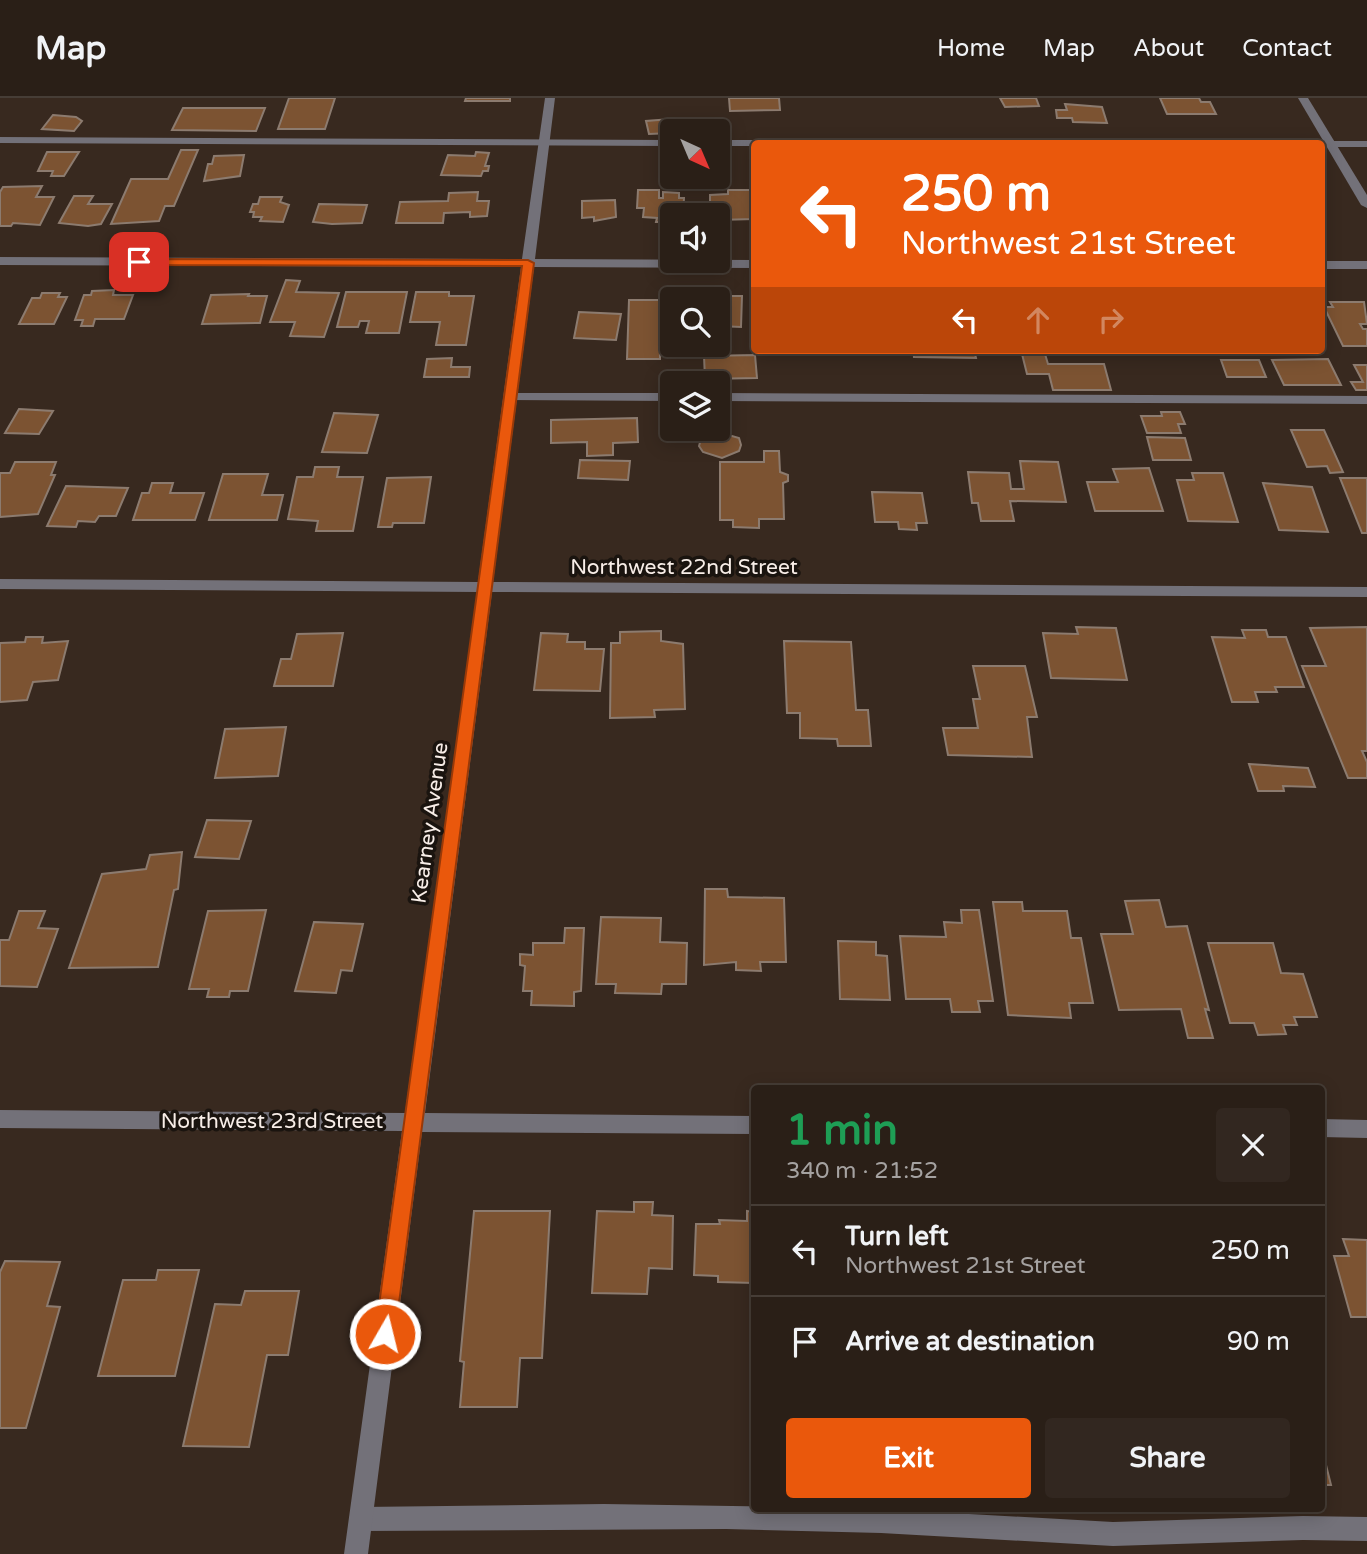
<!DOCTYPE html>
<meta charset="utf-8">
<style>
:root{--surface:#2a1f17;--page:#322720;--text:#f1f3f6;--muted:#a5a2a1;--line:#463d36;--accent:#ea580c}
body{margin:0;font-family:"Varela Round",sans-serif;background:var(--page);color:var(--text);height:100vh;display:flex;flex-direction:column;font-size:26px;white-space:nowrap}
*{box-sizing:border-box;margin:0}
p{font-size:23px;color:var(--muted)}
.icon{flex:none;width:38px;height:38px;fill:none;stroke:currentColor;stroke-width:2;stroke-linecap:round;stroke-linejoin:round}
.map{position:relative;flex:1;overflow:hidden}
.details{position:absolute;left:751px;top:987px;width:574px;height:427px;display:flex;flex-direction:column;background:var(--surface);border-radius:7px;box-shadow:0 4px 18px #0003,0 0 0 2px var(--line)}
.details>*{flex:none}
.guide{position:absolute;left:751px;top:42px;width:574px;height:214px;border-radius:7px;box-shadow:0 4px 18px #0003,0 0 0 2px var(--line);background:#ea580c;color:#fff;overflow:hidden}
.needle{width:46px;rotate:136deg}
.controls{position:absolute;left:660px;top:21px;display:grid;gap:14px}
.controls a{display:grid;place-items:center;width:70px;height:70px;border-radius:7px;background:var(--surface);box-shadow:0 4px 18px #0003,0 0 0 2px var(--line);font-size:35px}
.pin{position:absolute;display:grid;place-items:center;width:60px;height:60px;color:#fff;margin:-30px;border-radius:14px;box-shadow:0 4px 10px #0006}
.me{position:absolute;width:77px;margin:-38px;rotate:8deg;stroke-linejoin:round;filter:drop-shadow(0 0 5px #0008)}
.turn{display:flex;align-items:center;gap:24px;height:147px;padding:0 35px;font-size:32px}
.turn .icon{width:91px;height:91px;stroke-width:2.5}
.turn b{display:block;font-size:49px;line-height:60px}
.lanes{display:flex;align-items:center;height:66px;padding:0 35px;background:#0003;justify-content:center;gap:35px;direction:ltr}
.lanes .off{opacity:.35}
.round{display:grid;place-items:center;flex:none;width:74px;height:74px;border-radius:7px;background:var(--page)}
.summary{display:flex;align-items:center;justify-content:space-between;height:119px;padding:0 35px}
h1{font-size:42px;font-weight:700;line-height:52px;color:#1e9e55}
.action{display:flex;gap:14px;margin-top:auto;padding:14px 35px}
.action a{flex:1;height:80px;border-radius:7px;background:var(--accent);color:#fff;font-size:28px;font-weight:700;line-height:80px;text-align:center}
.action a+a{background:var(--page);color:var(--text)}
ul{padding:0;list-style:none}
li{display:flex;align-items:center;gap:21px;height:91px;padding:0 35px;border-top:2px solid var(--line)}
li div{flex:1}
li b{display:block;font-size:26px}
li em{font-style:normal}
header{display:flex;align-items:center;gap:42px;box-sizing:border-box;height:98px;padding:0 35px;background:var(--surface);border-bottom:2px solid var(--line)}
header strong{font-size:33px}
nav{display:flex;gap:38px;margin-inline-start:auto;font-size:24px}
.map>svg:first-child{display:block}
.building{fill:#7c5332;stroke:#8c7b6f;stroke-width:2}
.lines{fill:none;stroke-linecap:round;stroke-linejoin:round}
.service{fill:#737179;fill-rule:evenodd}
.minor{fill:#737179;fill-rule:evenodd}
.route{fill:#ea580c;stroke:#983908;stroke-width:2}
.labels{text-anchor:middle;dominant-baseline:central;stroke-width:7;stroke-linejoin:round;paint-order:stroke}
.street-label{font-size:21px;fill:#f8eee8;stroke:#1a140f}
</style>
<header>
<strong>Map</strong>
<nav><a>Home</a><a>Map</a><a>About</a><a>Contact</a></nav>
</header>
<div class="map">
<svg width="1367" height="1456" viewBox="0 0 1367 1456">
<rect width="100%" height="100%" fill="#38291f"/>
<g class="building">
<path d="M289 0H335L325 31H278Z"/>
<path d="M466 0H510V3H465Z"/>
<path d="M729 0H779L780 12 730 13Z"/>
<path d="M1000 0H1036L1039 8 1005 9Z"/>
<path d="M1160 0H1199L1201 4H1210L1216 16H1167Z"/>
<path d="M1065 6 1102 9 1107 25 1073 24 1072 20H1057L1056 12H1067Z"/>
<path d="M183 10H265L256 33 172 32Z"/>
<path d="M53 17 76 19 82 23 74 33 42 31Z"/>
<path d="M671 21 672 35 649 36 646 23Z"/>
<path d="M181 52H198L174 108H165L159 123 111 126 131 81H168Z"/>
<path d="M47 54H79L64 78H51L53 73H38Z"/>
<path d="M476 54 489 55 485 68H489L488 73H483L481 78 441 77 448 57 475 58Z"/>
<path d="M244 57 240 78 204 83 208 66H212L214 58Z"/>
<path d="M42 88 36 99H54L40 127 13 125 11 128H0V94L3 89Z"/>
<path d="M638 92H659V100H663V94L679 95V100H684L683 117H672V124H656L657 120 643 119 644 110H637Z"/>
<path d="M728 92H754V121L718 122V117H710V97L728 96Z"/>
<path d="M478 94 477 103H489L487 118 470 119V114L444 115 443 125H396L400 104 448 103 449 95Z"/>
<path d="M74 98H93L88 106H112L101 126 88 128 59 125Z"/>
<path d="M260 99H282L280 104 289 107 283 124 260 123 262 119H253L254 114H250L253 106H258Z"/>
<path d="M615 102 616 119 594 123V119L582 120V103Z"/>
<path d="M319 106 367 107 362 125 332 126 313 124Z"/>
<path d="M286 182 300 183 296 194 339 195 324 239 290 238 295 224H270Z"/>
<path d="M114 192 113 197H133L124 221H95L93 228H81L83 222H75L84 197H91L92 193Z"/>
<path d="M346 194H407L399 235H366L369 223H360L358 229H337Z"/>
<path d="M416 194H449V198H474L466 247H436L440 224H410Z"/>
<path d="M42 195H60L58 199H67L54 226H19L32 200H40Z"/>
<path d="M249 196 248 198H267L260 225 202 226 211 197Z"/>
<path d="M705 198H742L741 229 718 228V201H704Z"/>
<path d="M629 202H672V227H668V236H660V261H627Z"/>
<path d="M1330 204H1364L1367 226H1360L1363 231H1367V248H1343L1324 209H1333Z"/>
<path d="M579 214 621 216 616 242 574 240Z"/>
<path d="M913 252H974L976 260 914 259Z"/>
<path d="M1022 256H1045L1048 266H1104L1111 292H1053L1049 276H1027Z"/>
<path d="M755 257 757 280 705 281 704 258Z"/>
<path d="M452 260 451 269H470L469 279H424L427 261Z"/>
<path d="M1328 261 1341 287H1284L1272 262Z"/>
<path d="M1221 262H1259L1266 279H1227Z"/>
<path d="M1354 267H1367V292H1356L1351 284H1363Z"/>
<path d="M19 311 53 313 39 336 5 335Z"/>
<path d="M1161 314H1180L1185 326H1178L1181 335H1147L1141 318H1162Z"/>
<path d="M334 315 378 317 367 355 322 354Z"/>
<path d="M637 320 638 344 613 345V357L587 358V344L551 345V322Z"/>
<path d="M1291 332H1324L1343 374 1330 375 1327 368 1307 369Z"/>
<path d="M718 334 739 340 741 347 739 353 722 360 703 354 699 348 701 341Z"/>
<path d="M1147 339 1185 340 1191 362H1153Z"/>
<path d="M764 353H779L780 374 788 377V383L783 385 784 421H759V430L733 429V422H720V364H764Z"/>
<path d="M580 362 630 363 628 382 578 380Z"/>
<path d="M1020 363 1058 364 1066 404 1010 403 1014 423H981L978 405H972L968 374 1009 375 1011 391H1024Z"/>
<path d="M15 364H56L51 377H55L38 416 0 419V375H10Z"/>
<path d="M315 369H339L337 379H363L353 433H316L318 423 288 421 297 379H313Z"/>
<path d="M1149 370 1163 413H1095L1087 384H1118L1113 371Z"/>
<path d="M1192 375H1223L1238 424 1188 423 1177 382H1194Z"/>
<path d="M223 376H268L262 397H283L277 422H209Z"/>
<path d="M431 379 424 425H393L392 429H378L387 380Z"/>
<path d="M1340 380H1367V435H1362Z"/>
<path d="M152 385H173L170 395H204L195 422H133L142 395H149Z"/>
<path d="M1263 385 1312 389 1328 434 1279 432Z"/>
<path d="M66 388 128 390 116 418H99L95 424 78 423 76 429 47 428Z"/>
<path d="M872 394 922 395 927 425H916L917 432 899 431 898 424H875Z"/>
<path d="M1076 529 1116 530 1127 582 1051 580 1043 535 1078 536Z"/>
<path d="M1367 529V653H1362L1367 664V680H1348L1302 568H1326L1310 530Z"/>
<path d="M1242 532H1266L1268 539H1286L1304 589H1275L1277 594H1255L1258 604H1232L1212 539 1245 540Z"/>
<path d="M661 533V543L683 546 685 611 654 612 655 619 610 620 611 545H620V534Z"/>
<path d="M343 535 333 588H274L281 561H291L297 536Z"/>
<path d="M541 535 568 536 567 544H585V551H604L600 593 534 592Z"/>
<path d="M26 539H43L42 545 68 543 58 582 33 584 27 602 0 604V545L25 544Z"/>
<path d="M784 543 851 544 856 612H868L871 648H838L837 641 800 640V615H787Z"/>
<path d="M973 568H1025L1037 619H1027L1032 659 948 657 943 630H978L973 601H980Z"/>
<path d="M286 629 278 678 215 680 225 631Z"/>
<path d="M1249 666 1308 670 1315 689 1283 688 1284 693H1258Z"/>
<path d="M207 722 251 723 239 761 195 759Z"/>
<path d="M182 754 178 791 174 792 158 869 69 870 102 776 146 771 150 757Z"/>
<path d="M705 791H727L728 799 784 800 786 864H760L761 873 736 872V864L704 867Z"/>
<path d="M1159 802 1166 829 1187 828 1209 912 1205 911 1213 940H1188L1181 911 1119 912 1101 836H1133L1125 803Z"/>
<path d="M993 804H1022L1023 813H1067L1071 840H1081L1093 905H1069L1071 920 1008 917Z"/>
<path d="M266 812 248 893H230L229 899H207L209 891H189L208 813Z"/>
<path d="M961 812H979L993 903H978L980 914H952L950 901H906L900 838 946 839 944 824 962 825Z"/>
<path d="M19 813H45L38 830 58 831 37 889 0 888V842H9Z"/>
<path d="M601 819 661 820 660 844 687 845 686 886H662L661 896 615 895 616 886H596Z"/>
<path d="M314 824 363 826 352 873 341 872 336 895 295 893Z"/>
<path d="M565 830H584L581 893 574 894V908L531 907 532 893H523L525 868 520 867V856L533 857V845H564Z"/>
<path d="M838 843 876 844V857L887 858 890 902 840 901Z"/>
<path d="M1208 845H1273L1281 875 1303 876 1317 919H1294L1297 927H1283L1286 936 1258 937 1254 925H1230Z"/>
<path d="M634 1104H653L652 1117 673 1118 672 1171 649 1170 647 1196 592 1195 597 1113 634 1114Z"/>
<path d="M474 1113H550L542 1260H520L517 1309H460L464 1264 460 1263Z"/>
<path d="M747 1113 754 1114V1185L718 1184V1178L694 1177 696 1126H720L719 1122 747 1123Z"/>
<path d="M1343 1141 1367 1142V1219H1351L1334 1158H1349Z"/>
<path d="M5 1163 60 1164 47 1208 60 1209 26 1330H0V1174Z"/>
<path d="M158 1172H199L175 1278H98L123 1182H156Z"/>
<path d="M245 1193H299L288 1257H267L249 1349 183 1348 215 1206 241 1207Z"/>
<path d="M1321 1347 1331 1387H1321Z"/>
</g>
<g class="lines">
<g class="service">
<path d="M0 39 672 42V48L0 45Z"/>
<path d="M718 42 1279 43 1284 46H754V48H718Z"/>
<path d="M1321 43H1367V49H1321V46H1316Z"/>
<path d="M510 295H672V303L505 302 503 299Z"/>
<path d="M718 295 1367 298V306L718 303Z"/>
<path d="M604 1406 862 1410 1113 1424 1303 1418 1367 1419V1443L1303 1442 1113 1448 881 1435 726 1431 361 1433 352 1430 349 1421 352 1412 361 1409Z"/>
</g>
<g class="minor">
<path d="M545 0H555L535 161 754 162V170L534 169 493 484 1367 489V499L492 494 425 1015 754 1018V1036L422 1034 368 1456H344L402 1033 0 1030V1012L405 1015 477 494 0 491V481L478 484 521 169 0 167V159L522 161Z"/>
<path d="M1298 0H1308L1367 97V110L1361 107Z"/>
<rect x="1321" y="163" width="46" height="8"/>
<path d="M1321 1021 1367 1022V1040L1321 1039Z"/>
</g>
</g>
<path class="route" d="M135 161 528 162 534 165 395 1236 392 1243 385 1246 378 1243 375 1236 522 168 139 167 135 166Z"/>
<g class="labels">
<g class="street-label">
<text x="684" y="469">Northwest 22nd Street</text>
<text transform="translate(430 725) rotate(-82)">Kearney Avenue</text>
<text x="272" y="1023">Northwest 23rd Street</text>
</g>
</g>
</svg>
<div class="controls">
<a><svg class="needle" viewBox="-14 -14 28 28"><path d="M0-13l5 13h-10z" fill="#e53935"/><path d="M0 13l5-13h-10z" fill="#a5a2a1"/></svg></a>
<a><svg class="icon" aria-label="sound" viewBox="0 0 24 24"><path d="M4 9h4l5-4v14l-5-4H4zM17 9q2 3 0 6"/></svg></a>
<a><svg class="icon" aria-label="search" viewBox="0 0 24 24"><circle cx="10" cy="10" r="6"/><path d="M15 15l6 6"/></svg></a>
<a><svg class="icon" aria-label="layers" viewBox="0 0 24 24"><path d="M12 4l9 5-9 5-9-5zM3 14l9 5 9-5"/></svg></a>
</div>
<div class="pin" style="left:139px;top:164px;background:#d93025"><svg class="icon" aria-label="arrive" viewBox="0 0 24 24"><path d="M6 21V4h12l-3 4 3 4H6"/></svg></div>
<svg class="me" style="left:385px;top:1236px" viewBox="-20 -20 40 40"><circle r="17" fill="#ea580c" stroke="#fff" stroke-width="3"/><path d="M0-11L8 9 0 5-8 9z" fill="#fff"/></svg>
<div class="guide">
<div class="turn"><svg class="icon" aria-label="left" viewBox="0 0 24 24"><path d="M17 20v-9H6M10 6l-5 5 5 5"/></svg><div><b>250 m</b>Northwest 21st Street</div></div>
<div class="lanes"><svg class="icon" aria-label="left" viewBox="0 0 24 24"><path d="M17 20v-9H6M10 6l-5 5 5 5"/></svg><svg class="icon off" aria-label="ahead" viewBox="0 0 24 24"><path d="M12 20V5M6 11l6-6 6 6"/></svg><svg class="icon off" aria-label="right" viewBox="0 0 24 24"><path d="M7 20v-9h11M14 6l5 5-5 5"/></svg></div>
</div>
<section class="details">
<div class="summary"><div><h1>1 min</h1><p>340 m · 21:52</p></div><a class="round"><svg class="icon" aria-label="close" viewBox="0 0 24 24"><path d="M6 6l12 12M18 6L6 18"/></svg></a></div>
<ul>
<li><svg class="icon" aria-label="left" viewBox="0 0 24 24"><path d="M17 20v-9H6M10 6l-5 5 5 5"/></svg><div><b>Turn left</b><p>Northwest 21st Street</p></div><em>250 m</em></li>
<li><svg class="icon" aria-label="arrive" viewBox="0 0 24 24"><path d="M6 21V4h12l-3 4 3 4H6"/></svg><div><b>Arrive at destination</b></div><em>90 m</em></li>
</ul>
<div class="action"><a>Exit</a><a>Share</a></div>
</section>
</div>
